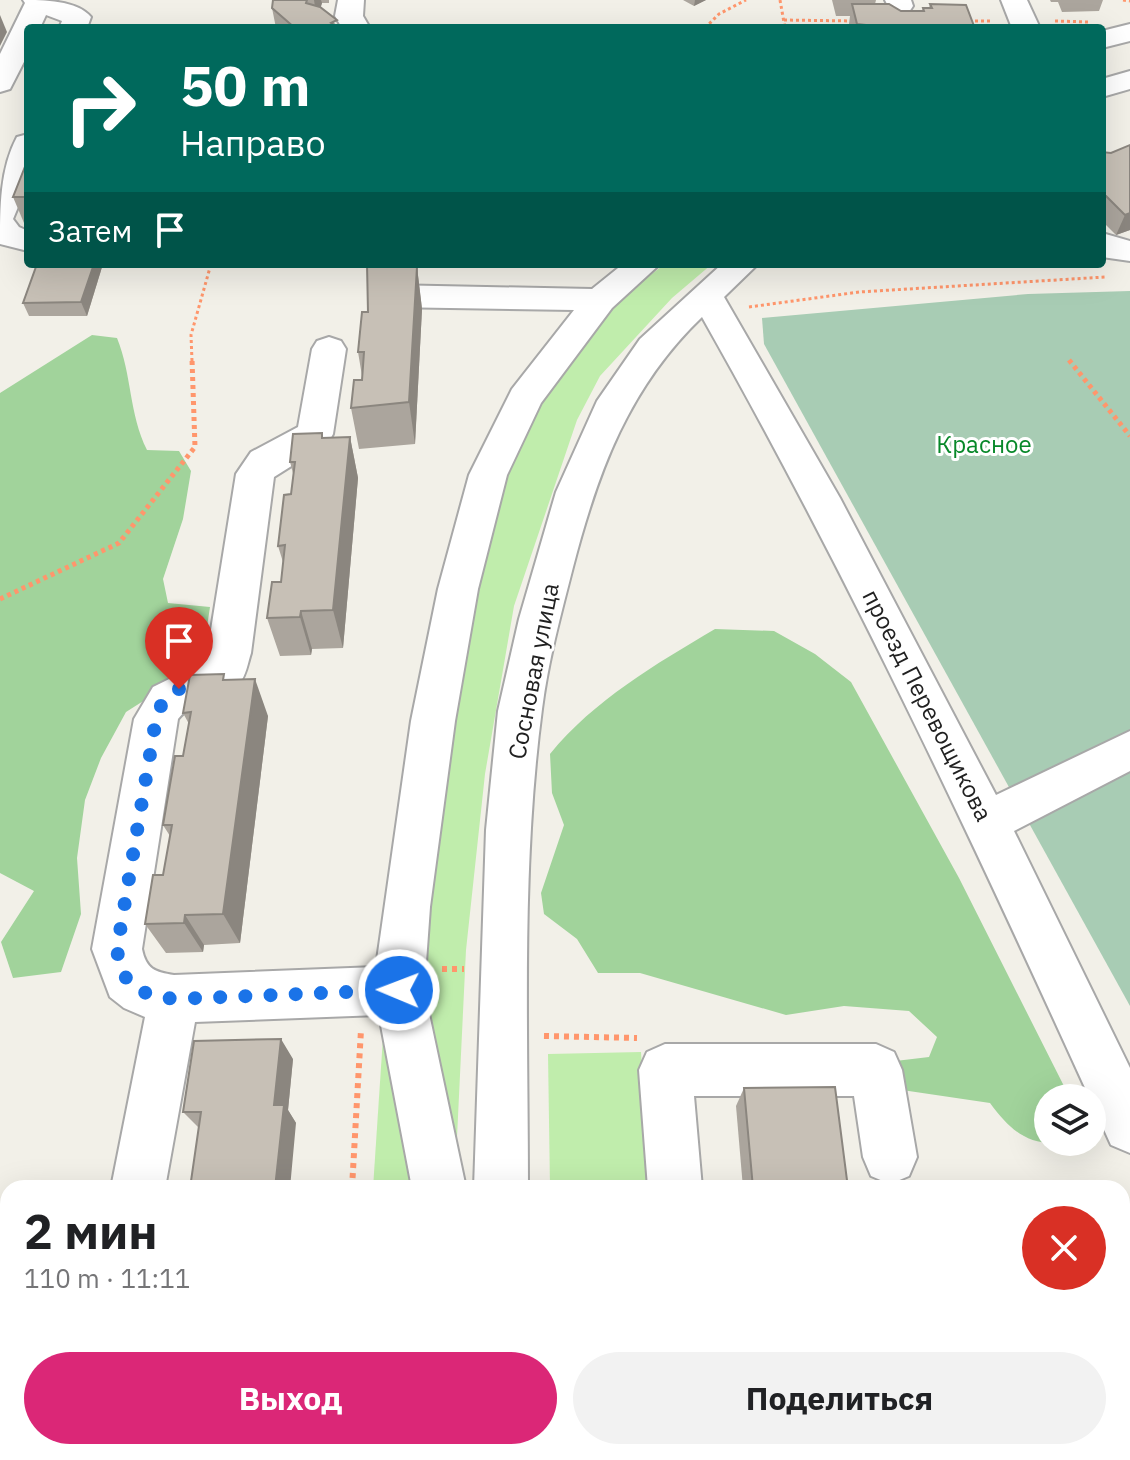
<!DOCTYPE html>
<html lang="ru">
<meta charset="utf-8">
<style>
:root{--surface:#fff;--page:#f2f2f2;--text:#202124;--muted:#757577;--accent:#db2777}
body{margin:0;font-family:"IBM Plex Sans",sans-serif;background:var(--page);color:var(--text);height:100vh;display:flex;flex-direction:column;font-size:30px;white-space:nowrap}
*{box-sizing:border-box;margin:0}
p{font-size:26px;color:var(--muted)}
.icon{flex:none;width:44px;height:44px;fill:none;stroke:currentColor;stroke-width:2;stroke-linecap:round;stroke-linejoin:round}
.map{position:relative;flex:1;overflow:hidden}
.sheet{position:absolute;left:0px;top:1180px;width:1130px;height:280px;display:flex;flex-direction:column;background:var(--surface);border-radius:24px 24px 0 0;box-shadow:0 8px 32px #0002}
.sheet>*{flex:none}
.top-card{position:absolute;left:24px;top:24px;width:1082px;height:244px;border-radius:8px;box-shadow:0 8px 32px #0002;background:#00695c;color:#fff;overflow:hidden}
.tools{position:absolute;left:1034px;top:1084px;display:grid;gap:16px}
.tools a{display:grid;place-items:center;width:72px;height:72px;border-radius:50%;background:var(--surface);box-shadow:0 8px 32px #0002;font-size:40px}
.pin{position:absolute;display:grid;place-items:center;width:68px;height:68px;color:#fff;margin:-82px -34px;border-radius:50% 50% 50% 0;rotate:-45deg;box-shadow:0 0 8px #0007}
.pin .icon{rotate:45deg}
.me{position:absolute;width:88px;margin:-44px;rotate:271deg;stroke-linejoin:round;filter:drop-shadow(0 0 6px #0008)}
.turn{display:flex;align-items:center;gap:28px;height:168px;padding:0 24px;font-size:36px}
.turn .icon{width:104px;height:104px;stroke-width:2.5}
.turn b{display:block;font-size:56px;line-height:68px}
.then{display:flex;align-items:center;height:76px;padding:0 24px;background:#0003;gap:16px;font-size:30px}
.round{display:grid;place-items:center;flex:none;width:84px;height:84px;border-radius:42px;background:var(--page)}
.summary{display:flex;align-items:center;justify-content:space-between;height:136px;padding:0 24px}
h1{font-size:48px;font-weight:800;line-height:60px}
.cta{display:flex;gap:16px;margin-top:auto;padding:16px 24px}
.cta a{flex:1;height:92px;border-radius:48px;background:var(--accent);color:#fff;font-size:32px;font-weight:800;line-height:92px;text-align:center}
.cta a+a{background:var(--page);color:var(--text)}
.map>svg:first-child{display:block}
.grass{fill:#c0edac}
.forest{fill:#a1d39b}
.cemetery{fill:#a8ccb4}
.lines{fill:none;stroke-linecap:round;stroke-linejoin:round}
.minor-casing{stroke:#a8a8a8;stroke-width:4}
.path-far2{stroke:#ff966c;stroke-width:3;stroke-dasharray:3 3;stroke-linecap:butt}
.path-far1{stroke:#ff966c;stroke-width:5;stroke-dasharray:4 4;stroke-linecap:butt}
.path{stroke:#ff966c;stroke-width:6;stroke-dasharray:5 5;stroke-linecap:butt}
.minor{fill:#fff;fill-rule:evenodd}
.wall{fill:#aba59d}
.shaded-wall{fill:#8b867f}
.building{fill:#c7c0b6;stroke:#8b867f;stroke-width:2}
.route{stroke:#1a73e8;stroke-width:14;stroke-dasharray:0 25.2}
.labels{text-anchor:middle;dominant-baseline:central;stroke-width:6;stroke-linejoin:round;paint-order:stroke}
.park-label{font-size:24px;fill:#078829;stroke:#fff}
.street-label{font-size:24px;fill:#212121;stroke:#fff}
</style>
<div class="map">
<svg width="1130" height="1460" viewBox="0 0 1130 1460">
<rect width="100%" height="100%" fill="#f2f0e8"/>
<g class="grass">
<path d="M665 264H712L672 298 600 376 577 420 514 606 485 774 466 950 455 1179 416 990 471 595 503 475 539 396 612 304Z"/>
<path d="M384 1022 422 1188H373Z"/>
<path d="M641 1052 650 1188H550L548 1054Z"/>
<path d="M357 1452H453V1460H356Z"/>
<path d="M554 1452H669L670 1460H554Z"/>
</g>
<g class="forest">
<path d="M92 335 117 338C132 375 129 414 147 450L179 451 191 471 183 519 163 579 168 603 210 607 205 640 190 680 159 691 126 712 101 758 85 800 77 858 81 914 61 972 13 978 1 942 34 891 0 873V393Z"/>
<path d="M715 629 774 631 815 654 851 682 959 878 1070 1098H1048V1142H1067C1029 1148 1010 1130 990 1103L902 1090 887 1062 929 1057 937 1037 909 1011 844 1006 786 1015 640 973H598L577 939 544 914 541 893 564 825 552 793 550 754C594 700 656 664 715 629Z"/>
</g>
<path class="cemetery" d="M1130 291V1006L764 344 762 318 1028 294Z"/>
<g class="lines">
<g class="minor-casing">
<g id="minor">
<path d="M23 0C43 0 77 0 91 17L87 28H59L62 21 46 15 40 28H28V54L10 89 0 92V54L25 3Z"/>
<path d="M338 0H364L363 16 370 28H342L335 16Z"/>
<path d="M885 0H911L913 6 909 12H891Z"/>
<path d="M1001 0H1027L1040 28H1012Z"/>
<path d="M1130 24V41L1102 48V31Z"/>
<path d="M1130 71V89L1102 97V79Z"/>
<path d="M28 134V183L13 219 19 227 28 231V251L0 244C0 207 0 169 17 137Z"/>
<path d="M1102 233 1130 241V261L1102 257Z"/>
<path d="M623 264H660L612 308 541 403 507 475 478 589 455 721 430 907 424 990 466 1188H412L379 1015 195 1022 165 1188H111L145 1017 124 1008 110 997 92 949 134 719 153 687 206 661 236 474 251 452 298 427 312 349 317 341 329 337 341 341 346 349 333 434 328 443 274 477 251 653C248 662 246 676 239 684 224 700 195 698 178 719L142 949C146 969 155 972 174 975L376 967 411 721 438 589 469 475 512 389 574 310 389 307 377 304 372 296 377 288 389 285 592 289Z"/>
<path d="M722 264H758L724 297 840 498 996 795 1130 731V771L1014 831 1130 1068V1153L1111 1145C985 867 854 585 702 317 629 387 598 471 573 567 561 614 548 661 542 709 521 867 528 1029 528 1188H474L486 830 498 711 519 619 556 492 597 401 640 339Z"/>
<path d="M665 1044H876L894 1052 902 1070 917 1157 909 1176 890 1184 871 1176 863 1157 854 1096H694L702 1188H648L639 1070 647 1052Z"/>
<path d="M8 1384V1448L0 1451V1387Z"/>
<rect x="467" y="1452" width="62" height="8"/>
<rect x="666" y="1452" width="62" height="8"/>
</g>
</g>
<g class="path-far2">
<path d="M780 0 785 28"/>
<path d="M1123 0 1130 1"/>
<path d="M784 20 855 21"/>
<path d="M969 21H991"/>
<path d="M1055 21 1089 22"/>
<path d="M705 28 719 14 746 0"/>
<path d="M749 307 859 292 1105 277"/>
<path d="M192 361 191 335 211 264"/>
</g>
<g class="path-far1">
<path d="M1069 360 1130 436"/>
<path d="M0 599 119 543 195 447 192 359"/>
</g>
<g class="path">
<path d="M442 969H464"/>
<path d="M544 1036 637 1038"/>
<path d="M352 1188 361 1030"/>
<path d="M336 1452V1460"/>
</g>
<use href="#minor" class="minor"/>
</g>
<g class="wall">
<path d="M273 0H329V3H322L320 8 339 28H276L272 8Z"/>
<path d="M683 0H706L694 6Z"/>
<path d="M832 0H876L875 4 901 11H922L923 8H929L930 4 974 26 973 28H849V24L850 16H836Z"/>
<path d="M1050 0H1103L1099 11 1062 12 1058 2H1051Z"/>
<path d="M1102 152 1130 230 1116 235 1102 221Z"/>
<path d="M28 159V223H24L13 197Z"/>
<path d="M102 267 87 316H29L23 303Z"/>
<path d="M393 267H417L422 309 415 444 359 449 351 408 362 380V376L358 352 368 312Z"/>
<path d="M322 433 323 438 350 437 358 478 343 648 312 649 311 655 280 656 267 618 281 582 283 562 278 546 291 494 294 477 290 462Z"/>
<path d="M226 680 268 716 240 943 204 945 203 952 166 953 145 924 163 875 170 836 163 825 183 756 189 724 183 713Z"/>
<path d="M293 1059 288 1110 296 1123 199 1128 183 1112Z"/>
<path d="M744 1088 848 1188H743L736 1106Z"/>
</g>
<g class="shaded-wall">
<path d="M314 0H321L322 3 317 20Z"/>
<path d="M695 0H706L694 6Z"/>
<path d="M0 15 7 32 0 46Z"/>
<path d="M1130 213V230L1116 235 1125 215Z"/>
<path d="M94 264H101L102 267 87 316 81 302Z"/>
<path d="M417 267 422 309 415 444 409 402Z"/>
<path d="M350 437 358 478 343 648 333 610Z"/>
<path d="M301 611 312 649 311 655 300 617Z"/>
<path d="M255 679 268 716 240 943 223 914Z"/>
<path d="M185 915 204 945 203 952 184 923Z"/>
<path d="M281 1039 293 1059 288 1110 296 1123 290 1188H275L274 1105Z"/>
<path d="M236 1452H253L252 1460H236Z"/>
</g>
<g class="building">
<path d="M273 0H307L306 3 320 7 337 20 331 23 338 28H295L272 8Z"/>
<path d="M852 4H889L901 11H924L923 8H932L930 4 966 5 974 26 942 28H893L857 24Z"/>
<path d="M1130 145V213L1125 215 1106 196 1102 195V152L1111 153Z"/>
<path d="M28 159V197H13Z"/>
<path d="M37 264H94L81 302 23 303Z"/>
<path d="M367 264H393V267H417L409 402 351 408 354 380H362L364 352H358L362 312H368Z"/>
<path d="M322 433V438L350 437 333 610 301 611 300 617 267 618 272 582H281L285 545 278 546 284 495 291 494 295 462H290L293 434Z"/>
<path d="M224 674 223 680 255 679 223 914 185 915 184 923 145 924 153 875H163L172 825H163L175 756H183L191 712 183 713 190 675Z"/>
<path d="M281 1039 274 1105H284L275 1188H190L201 1112H183L194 1041Z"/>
<path d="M835 1087 848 1188H753L744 1088Z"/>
<path d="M103 1452H236V1460H102Z"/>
</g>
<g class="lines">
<path class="route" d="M179 689 162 703 156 719 117 949C122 988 139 994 174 999L399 990"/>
</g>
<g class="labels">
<g class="park-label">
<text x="984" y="444">Красное</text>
</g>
<g class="street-label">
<text transform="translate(533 671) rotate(-79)">Сосновая улица</text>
<text transform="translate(928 705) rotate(63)">проезд Перевощикова</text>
</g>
</g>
</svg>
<div class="tools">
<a><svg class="icon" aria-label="layers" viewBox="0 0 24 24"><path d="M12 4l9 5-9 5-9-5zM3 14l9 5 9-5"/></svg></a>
</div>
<div class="pin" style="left:179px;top:689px;background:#d93025"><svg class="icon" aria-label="arrive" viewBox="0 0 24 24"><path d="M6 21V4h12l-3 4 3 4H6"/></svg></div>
<svg class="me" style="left:399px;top:990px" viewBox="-20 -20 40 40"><circle r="17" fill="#1a73e8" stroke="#fff" stroke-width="3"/><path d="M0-11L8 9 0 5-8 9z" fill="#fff"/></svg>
<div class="top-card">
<div class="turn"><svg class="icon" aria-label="right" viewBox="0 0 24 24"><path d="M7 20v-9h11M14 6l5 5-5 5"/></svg><div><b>50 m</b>Направо</div></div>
<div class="then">Затем<svg class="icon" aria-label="arrive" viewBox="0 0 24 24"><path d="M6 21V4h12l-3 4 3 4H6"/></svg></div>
</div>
<section class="sheet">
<div class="summary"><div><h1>2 мин</h1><p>110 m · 11:11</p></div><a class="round" style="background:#d93025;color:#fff"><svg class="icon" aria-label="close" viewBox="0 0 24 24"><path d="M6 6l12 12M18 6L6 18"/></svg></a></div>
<div class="cta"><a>Выход</a><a>Поделиться</a></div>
</section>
</div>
